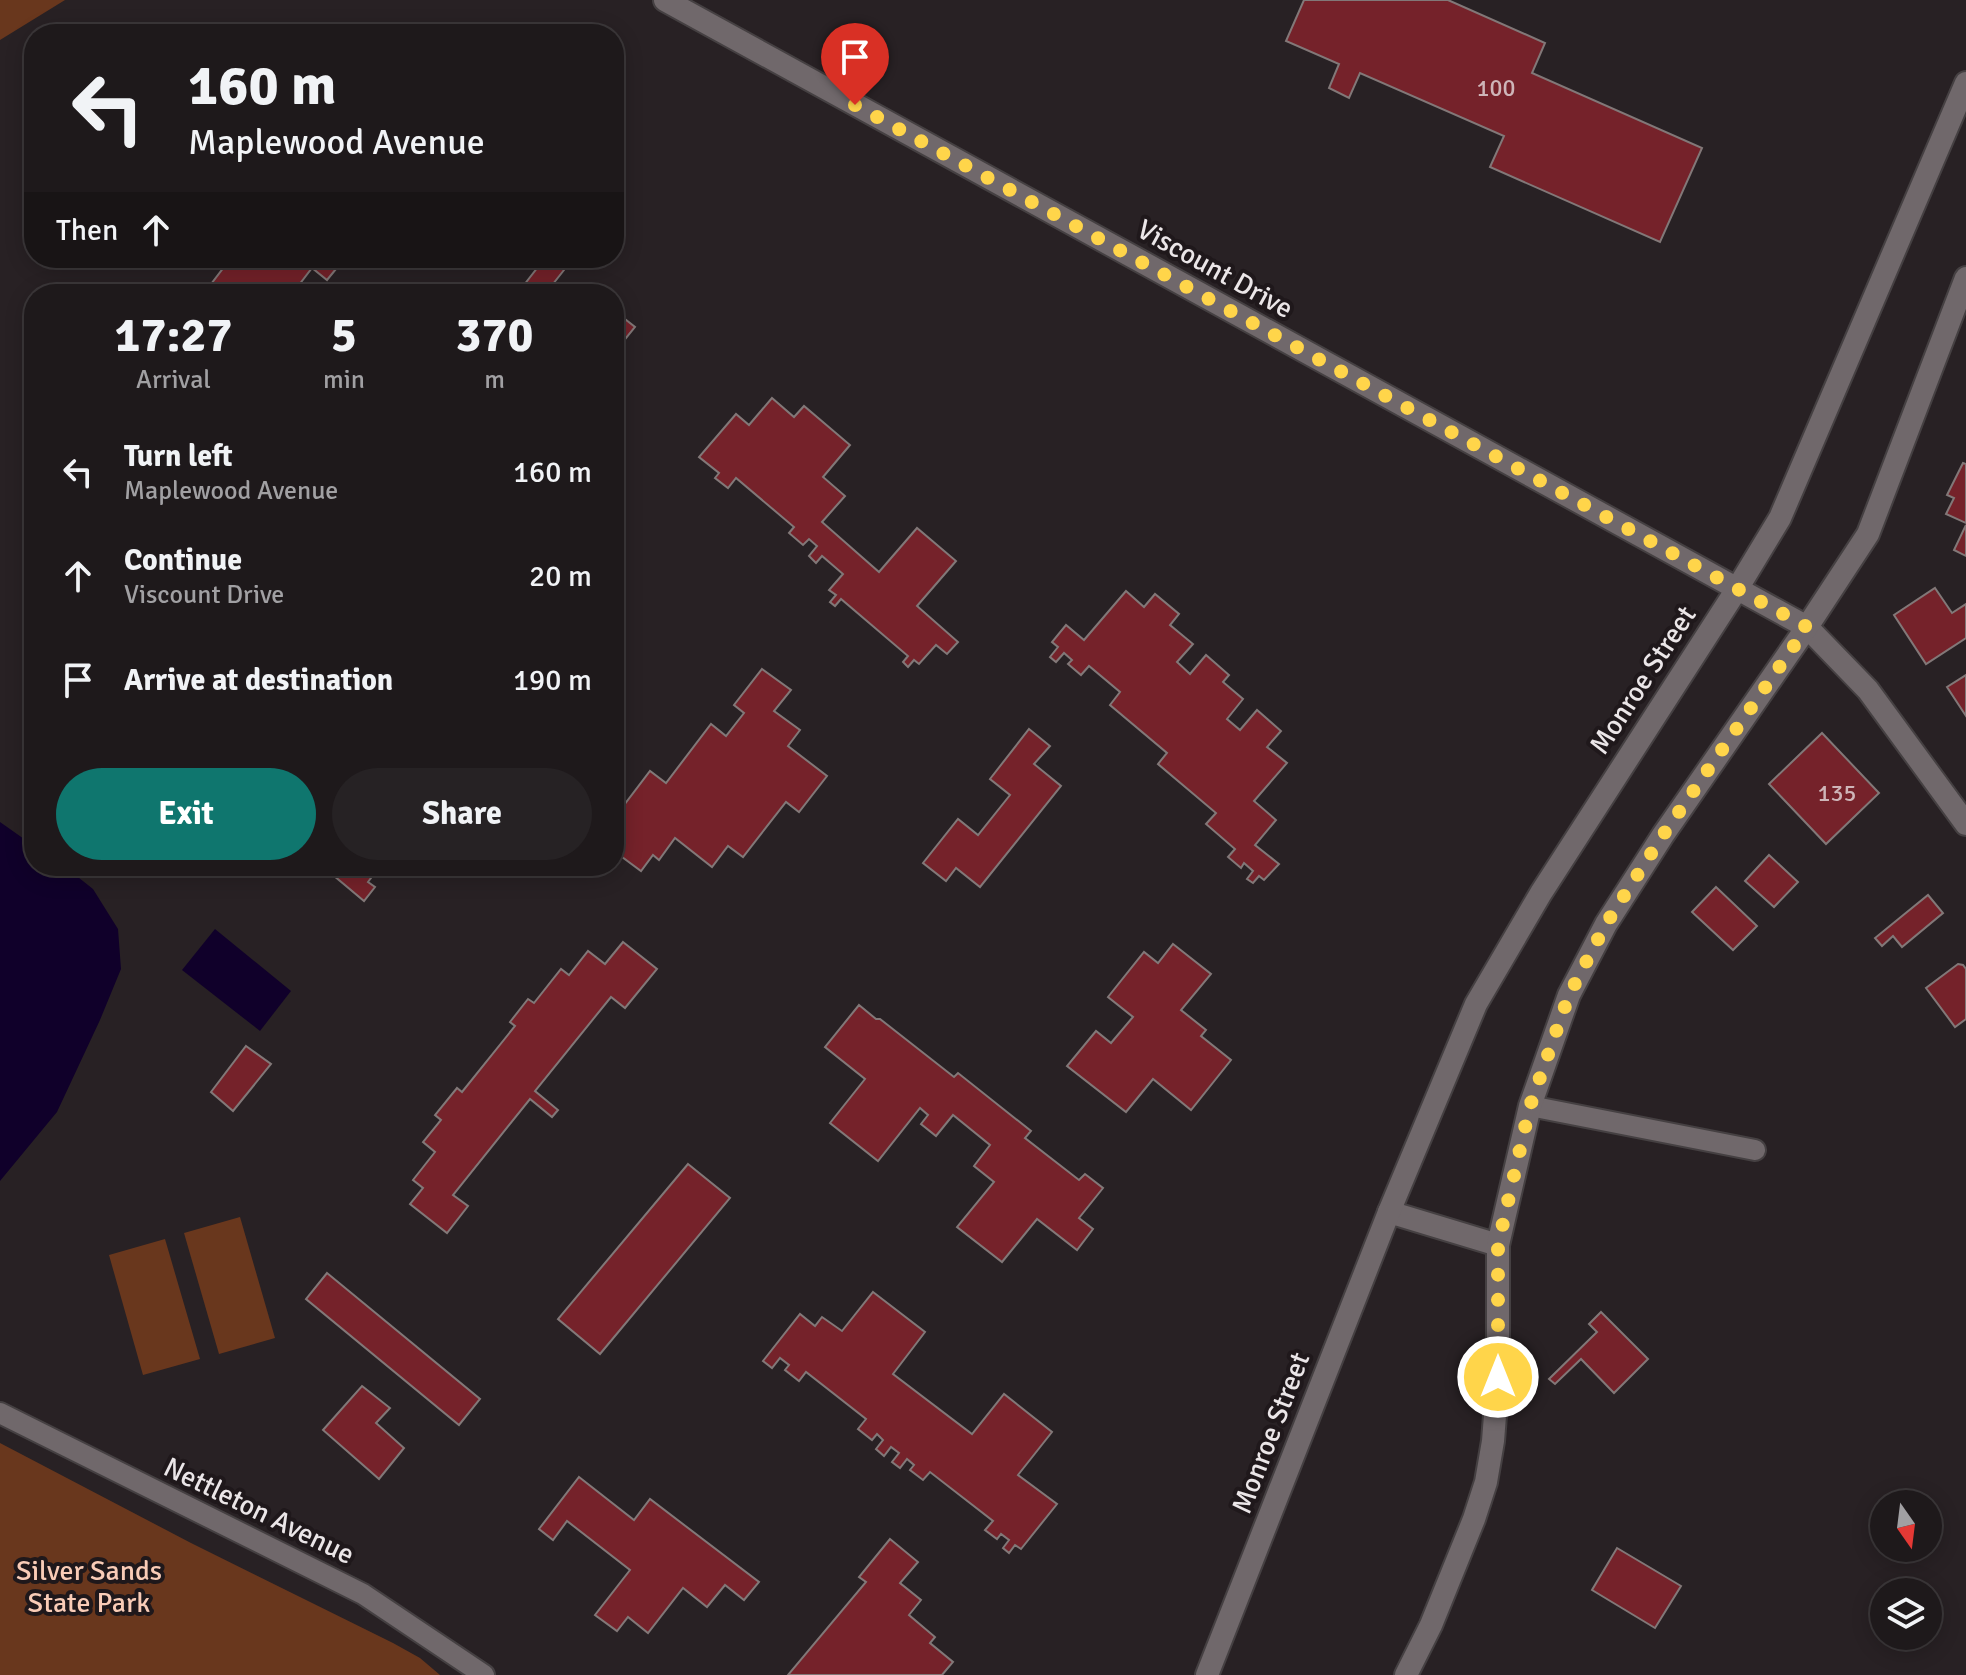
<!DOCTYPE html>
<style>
:root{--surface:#1e191b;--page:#262224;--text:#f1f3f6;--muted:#a1a0a3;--line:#3c383a;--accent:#0f766e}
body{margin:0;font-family:Signika,sans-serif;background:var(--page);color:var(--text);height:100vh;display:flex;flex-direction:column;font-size:30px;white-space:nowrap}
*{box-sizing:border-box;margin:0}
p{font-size:26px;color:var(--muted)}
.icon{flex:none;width:44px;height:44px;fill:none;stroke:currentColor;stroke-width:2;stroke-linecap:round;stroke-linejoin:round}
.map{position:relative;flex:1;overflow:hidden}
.side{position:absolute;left:24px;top:284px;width:600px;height:592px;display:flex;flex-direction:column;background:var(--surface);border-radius:32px;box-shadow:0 4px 20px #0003,0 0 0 2px var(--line)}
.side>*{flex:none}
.banner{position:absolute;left:24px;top:24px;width:600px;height:244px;border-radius:32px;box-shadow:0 4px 20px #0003,0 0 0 2px var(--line);background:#1e191b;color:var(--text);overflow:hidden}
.needle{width:52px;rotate:166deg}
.controls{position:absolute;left:1870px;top:1490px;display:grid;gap:16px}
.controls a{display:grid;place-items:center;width:72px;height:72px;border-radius:50%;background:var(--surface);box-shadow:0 4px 20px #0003,0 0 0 2px var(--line);font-size:40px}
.pin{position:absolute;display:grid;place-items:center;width:68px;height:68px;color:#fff;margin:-82px -34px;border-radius:50% 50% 50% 0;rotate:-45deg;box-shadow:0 0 8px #0007}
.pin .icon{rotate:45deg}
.me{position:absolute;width:88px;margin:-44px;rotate:0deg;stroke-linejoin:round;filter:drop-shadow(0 0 6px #0008)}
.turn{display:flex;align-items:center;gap:28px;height:168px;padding:0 32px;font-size:36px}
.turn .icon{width:104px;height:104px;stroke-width:2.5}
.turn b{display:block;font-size:56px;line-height:68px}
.then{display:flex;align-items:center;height:76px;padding:0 32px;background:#0003;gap:16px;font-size:30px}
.eta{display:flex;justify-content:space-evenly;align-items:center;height:136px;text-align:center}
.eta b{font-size:48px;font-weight:700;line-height:56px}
.action{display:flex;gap:16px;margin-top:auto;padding:16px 32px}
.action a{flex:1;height:92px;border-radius:48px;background:var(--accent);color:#fff;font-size:32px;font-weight:700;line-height:92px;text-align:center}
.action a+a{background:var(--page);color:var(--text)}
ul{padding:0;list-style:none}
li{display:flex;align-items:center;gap:24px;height:104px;padding:0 32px}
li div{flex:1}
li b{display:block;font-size:30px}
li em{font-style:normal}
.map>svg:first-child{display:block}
.green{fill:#69371d}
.water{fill:#10002a}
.building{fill:#75222a;stroke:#827878;stroke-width:2}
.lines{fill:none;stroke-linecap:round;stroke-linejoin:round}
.service-casing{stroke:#454042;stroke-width:24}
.minor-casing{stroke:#454042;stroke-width:26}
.tertiary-casing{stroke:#454042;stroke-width:26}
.service{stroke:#70686b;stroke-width:20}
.minor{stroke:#70686b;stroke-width:22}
.tertiary{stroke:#70686b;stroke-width:22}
.route{stroke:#ffd54a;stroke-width:14;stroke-dasharray:0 25.2}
.labels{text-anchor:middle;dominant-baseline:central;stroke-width:8;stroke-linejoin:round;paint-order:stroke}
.number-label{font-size:24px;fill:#ceb5b8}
.street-label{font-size:28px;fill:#ebe6e8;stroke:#1f181b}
.park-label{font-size:28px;fill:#f9ccb7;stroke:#1f181b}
</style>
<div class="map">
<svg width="1966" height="1675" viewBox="0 0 1966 1675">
<rect width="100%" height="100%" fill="#282124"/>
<g class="green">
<path d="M0 0H65L0 40Z"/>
<path d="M240 1217 275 1338 219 1354 184 1233Z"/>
<path d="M165 1239 200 1359 143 1375 109 1255Z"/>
<path d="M0 1443 191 1543 393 1643 420 1658 440 1675H0Z"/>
</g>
<g class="water">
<path d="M0 822 34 846V866H64L93 889 118 929 121 969 100 1020 57 1112 0 1181Z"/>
<path d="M215 929 291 991 260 1031 182 970Z"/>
</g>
<g class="building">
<path d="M1304 0H1448L1545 43 1532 73 1702 148 1660 242 1490 167 1504 136 1360 73 1349 98 1329 88 1339 64 1286 41Z"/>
<path d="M231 258 238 263 242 258H345L327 280 312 268 292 294H208L205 292Z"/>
<path d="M545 258H548L564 270 545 294H517Z"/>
<path d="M616 312 635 327 614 353V314Z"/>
<path d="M772 398 794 417 804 406 850 445 823 477 845 496 822 522 879 572 917 528 956 561 917 606 958 642 947 654 936 645 919 664 914 660 908 667 903 662 908 656 841 599 835 606 830 602 836 595 829 590 843 574 822 556 816 563 809 556 817 546 809 539 803 545 789 533 794 527 736 478 728 488 715 478 719 473 699 457 736 414 749 425Z"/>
<path d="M1963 463 1966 464V523L1946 514 1954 498 1947 495Z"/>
<path d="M1966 525V556L1954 550Z"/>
<path d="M614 583 624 591 614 602Z"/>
<path d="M1935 588 1952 613 1966 604V638L1926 664 1894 615Z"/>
<path d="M1126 591 1144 607 1155 594 1179 614 1170 625 1193 644 1177 662 1190 674 1206 655 1229 675 1223 682 1243 699 1227 719 1240 730 1257 710 1281 731 1267 747 1287 763 1254 801 1276 820 1255 845 1279 864 1264 880 1259 876 1253 883 1247 879 1253 871 1244 863 1241 868 1228 857 1235 849 1206 824 1216 813 1158 764 1167 753 1110 705 1120 692 1089 666 1081 675 1068 664 1072 660 1064 653 1056 662 1050 657 1058 647 1052 642 1066 625 1084 640Z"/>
<path d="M762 669 791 690 774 711 800 730 788 746 827 776 799 812 786 802 743 857 728 846 712 867 675 838 659 860 653 855 641 871 614 851V797L624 805 650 771 666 783 711 724 726 736 744 713 734 705Z"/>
<path d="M1966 675V716L1947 687Z"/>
<path d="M1029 729 1050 746 1034 764 1061 786 980 887 956 868 946 881 923 863 958 819 978 835 1010 795 990 779Z"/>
<path d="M1822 733 1879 793 1826 844 1769 784Z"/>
<path d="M1769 855 1798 882 1774 907 1745 881Z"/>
<path d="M340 866H380L368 882 375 887 364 901 333 875Z"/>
<path d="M1716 887 1757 926 1733 950 1692 912Z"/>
<path d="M1928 895 1943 913 1902 947 1893 936 1882 946 1875 938Z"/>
<path d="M623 942 657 969 625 1008 611 997 535 1091 558 1110 552 1117 530 1099 453 1195 468 1206 447 1233 410 1204 423 1188 413 1180 435 1152 423 1142 441 1120 435 1115 457 1088 462 1092 515 1026 510 1022 528 999 534 1003 561 969 569 975 588 951 605 964Z"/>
<path d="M1173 944 1211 974 1181 1010 1206 1030 1201 1036 1231 1060 1191 1110 1153 1079 1126 1112 1067 1066 1096 1031 1111 1043 1133 1017 1108 997 1144 952 1158 963Z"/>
<path d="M1958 964 1963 965 1966 969V1019L1955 1027 1926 988Z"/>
<path d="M859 1005 876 1019H880L954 1077 958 1073 1031 1131 1025 1138 1079 1180 1085 1174 1103 1188 1079 1218 1093 1229 1077 1250 1037 1219 1002 1262 957 1227 994 1182 974 1166 990 1145 953 1115 936 1136 921 1124 928 1115 920 1108 878 1161 830 1123 865 1079 825 1047Z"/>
<path d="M246 1046 271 1064 233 1111 211 1092Z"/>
<path d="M688 1164 730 1198 600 1354 558 1319Z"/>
<path d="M327 1273 480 1399 459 1425 306 1299Z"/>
<path d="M873 1292 925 1332 893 1374 972 1434 1004 1394 1052 1432 1018 1475 1057 1504 1021 1549 1015 1545 1009 1553 1003 1548 1009 1540 1001 1534 997 1539 985 1530 993 1521 930 1472 923 1480 910 1470 914 1465 907 1459 900 1468 892 1462 899 1453 891 1447 884 1456 876 1449 883 1440 877 1434 872 1440 858 1429 866 1419 806 1372 799 1381 785 1370 789 1365 780 1358 772 1368 763 1361 800 1314 815 1326 822 1317 842 1331Z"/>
<path d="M1601 1312 1648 1359 1614 1393 1581 1359 1555 1384 1549 1379 1597 1332 1589 1324Z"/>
<path d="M362 1386 390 1408 376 1423 404 1448 379 1479 323 1430Z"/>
<path d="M579 1477 634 1520 650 1499 759 1582 744 1600 725 1585 707 1607 683 1588 648 1633 628 1617 617 1631 595 1615 630 1570 567 1521 553 1540 539 1529Z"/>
<path d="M890 1539 918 1562 900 1583 921 1600 909 1615 935 1637 930 1643 953 1662 942 1675H788L866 1582 859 1577Z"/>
<path d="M1617 1548 1681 1586 1655 1628 1592 1590Z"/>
</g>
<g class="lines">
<g class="service-casing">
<g id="service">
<path d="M1530 1106 1755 1150"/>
<path d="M0 1413 363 1594 484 1675"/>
</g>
</g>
<g class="minor-casing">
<path id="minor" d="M665 0 1807 627 1868 690 1966 824"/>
</g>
<g class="tertiary-casing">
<g id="tertiary">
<path d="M1389 1212 1498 1245"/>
<path d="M1207 1675 1389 1212 1476 1004 1541 893 1737 589 1780 518 1966 83"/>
<path d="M1406 1675 1431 1625 1474 1519 1486 1482 1493 1441 1498 1377V1245L1530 1106 1569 995 1606 924 1663 835 1807 627 1868 534 1966 278"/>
</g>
</g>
<use href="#service" class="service"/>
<use href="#minor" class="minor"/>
<use href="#tertiary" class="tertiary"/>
</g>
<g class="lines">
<path class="route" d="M855 105 1807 627 1663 835 1606 924 1569 995 1530 1106 1498 1245V1377"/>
</g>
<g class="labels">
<g class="number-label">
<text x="1496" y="88">100</text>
<text x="1837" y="793">135</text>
</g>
<g class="street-label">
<text transform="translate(1215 269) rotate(29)">Viscount Drive</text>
<text transform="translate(1643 680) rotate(-57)">Monroe Street</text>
<text transform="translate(1271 1433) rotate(-69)">Monroe Street</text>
<text transform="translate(259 1511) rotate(26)">Nettleton Avenue</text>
</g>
<g class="park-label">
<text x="89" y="1571">Silver Sands<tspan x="89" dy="32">State Park</tspan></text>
</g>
</g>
</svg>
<div class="controls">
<a><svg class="needle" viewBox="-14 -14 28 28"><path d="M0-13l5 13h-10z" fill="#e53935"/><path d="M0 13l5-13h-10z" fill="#a1a0a3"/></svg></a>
<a><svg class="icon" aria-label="layers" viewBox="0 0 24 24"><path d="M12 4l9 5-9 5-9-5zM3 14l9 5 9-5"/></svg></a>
</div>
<div class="pin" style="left:855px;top:105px;background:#d93025"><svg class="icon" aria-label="arrive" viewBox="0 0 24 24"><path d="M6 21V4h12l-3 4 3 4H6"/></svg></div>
<svg class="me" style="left:1498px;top:1377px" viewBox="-20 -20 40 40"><circle r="17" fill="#ffd54a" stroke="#fff" stroke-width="3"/><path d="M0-11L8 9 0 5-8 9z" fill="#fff"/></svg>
<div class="banner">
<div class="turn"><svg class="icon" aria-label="left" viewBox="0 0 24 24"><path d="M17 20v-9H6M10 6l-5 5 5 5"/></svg><div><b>160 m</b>Maplewood Avenue</div></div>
<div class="then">Then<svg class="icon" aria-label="ahead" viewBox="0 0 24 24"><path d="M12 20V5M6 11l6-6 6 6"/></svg></div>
</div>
<section class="side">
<div class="eta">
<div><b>17:27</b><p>Arrival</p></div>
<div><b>5</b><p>min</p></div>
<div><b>370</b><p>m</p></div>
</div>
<ul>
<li><svg class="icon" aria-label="left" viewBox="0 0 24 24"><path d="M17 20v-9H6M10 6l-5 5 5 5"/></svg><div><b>Turn left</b><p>Maplewood Avenue</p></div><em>160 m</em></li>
<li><svg class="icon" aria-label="ahead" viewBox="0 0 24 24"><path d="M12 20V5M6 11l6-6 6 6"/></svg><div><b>Continue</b><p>Viscount Drive</p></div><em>20 m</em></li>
<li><svg class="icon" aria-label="arrive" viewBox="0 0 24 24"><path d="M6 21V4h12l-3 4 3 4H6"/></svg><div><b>Arrive at destination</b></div><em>190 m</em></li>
</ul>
<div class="action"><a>Exit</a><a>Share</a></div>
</section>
</div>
